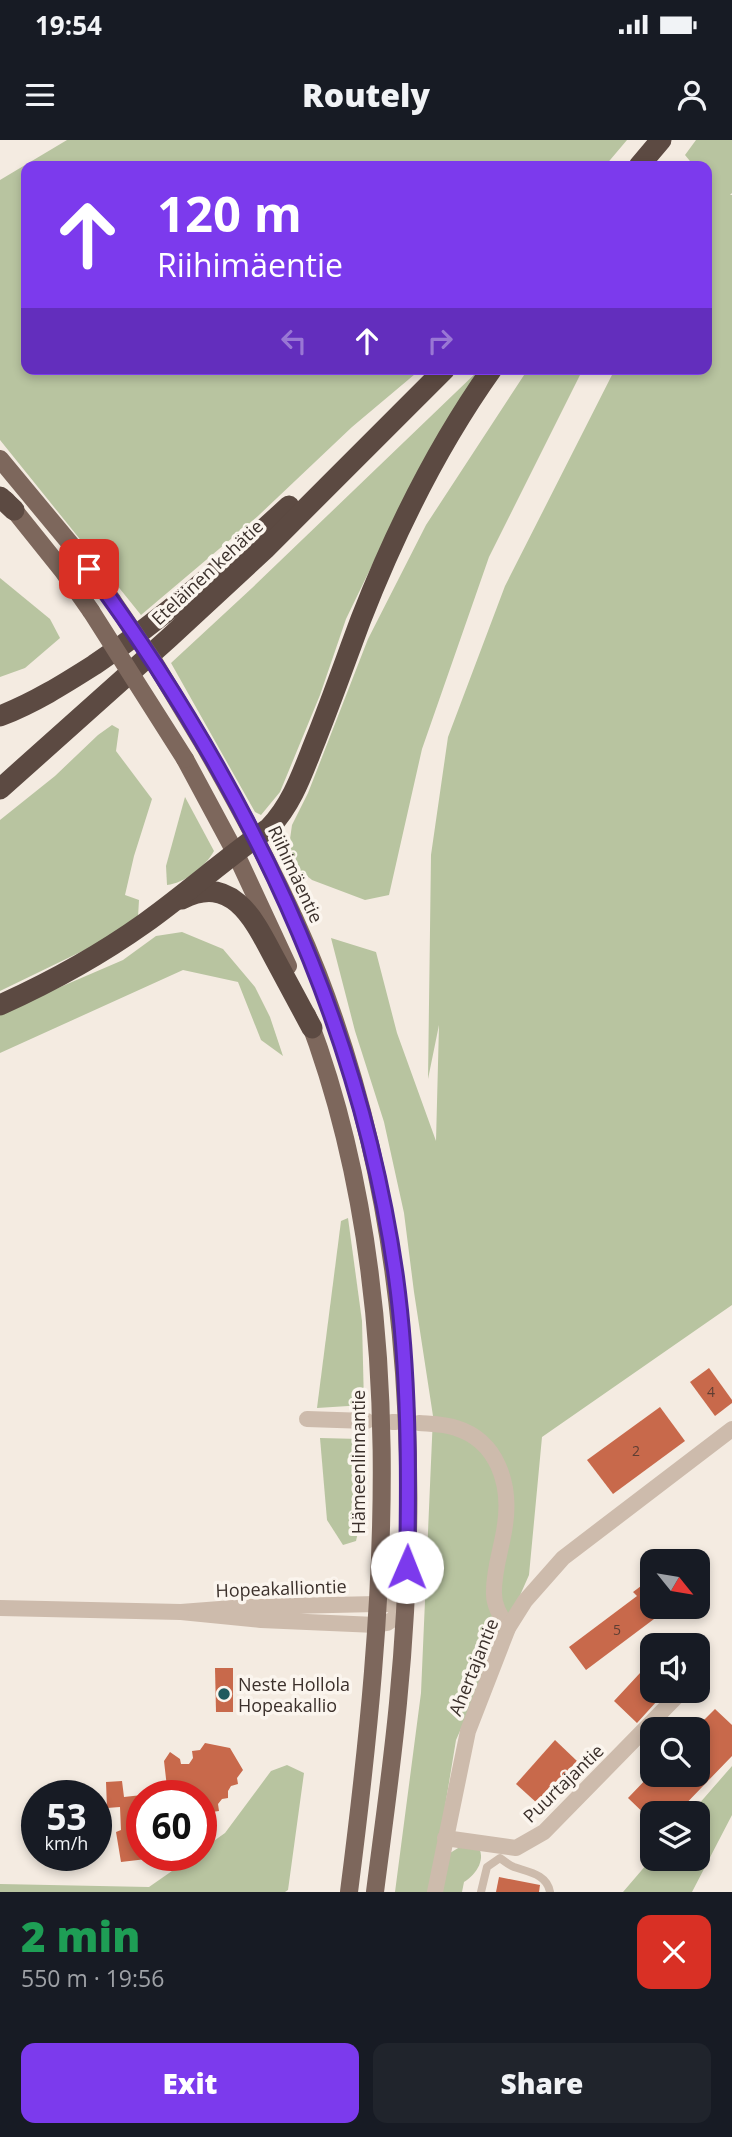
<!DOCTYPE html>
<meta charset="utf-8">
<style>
:root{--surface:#171b24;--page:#20242c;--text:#f1f3f6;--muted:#9ea1a6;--accent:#7c3aed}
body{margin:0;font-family:"Open Sans",sans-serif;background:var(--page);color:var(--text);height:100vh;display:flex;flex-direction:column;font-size:26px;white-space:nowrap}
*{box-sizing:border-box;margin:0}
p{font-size:23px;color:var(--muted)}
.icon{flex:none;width:38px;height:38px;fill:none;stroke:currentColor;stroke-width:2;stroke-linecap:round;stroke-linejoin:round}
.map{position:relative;height:1752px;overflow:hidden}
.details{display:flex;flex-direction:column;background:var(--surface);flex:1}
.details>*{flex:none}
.guide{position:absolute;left:21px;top:21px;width:691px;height:214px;border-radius:14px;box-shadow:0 4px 10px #0003;background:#7c3aed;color:#fff;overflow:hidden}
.needle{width:46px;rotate:120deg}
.controls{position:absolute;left:640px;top:1409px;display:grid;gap:14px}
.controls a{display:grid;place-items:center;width:70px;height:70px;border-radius:14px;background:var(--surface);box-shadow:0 4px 10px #0003;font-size:35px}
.speed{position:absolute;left:21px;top:1640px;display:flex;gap:14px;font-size:35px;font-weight:700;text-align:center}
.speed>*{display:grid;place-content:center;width:91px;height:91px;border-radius:50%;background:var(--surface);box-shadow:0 4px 10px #0003;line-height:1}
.speed small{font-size:18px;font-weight:400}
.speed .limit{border:10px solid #d22;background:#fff;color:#111}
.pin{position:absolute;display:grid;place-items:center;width:60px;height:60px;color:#fff;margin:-30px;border-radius:14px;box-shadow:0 4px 10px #0006}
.me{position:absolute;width:77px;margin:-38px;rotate:1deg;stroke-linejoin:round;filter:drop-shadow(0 0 5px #0008)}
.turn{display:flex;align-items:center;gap:24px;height:147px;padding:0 21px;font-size:32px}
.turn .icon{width:91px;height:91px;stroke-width:2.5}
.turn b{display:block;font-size:49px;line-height:60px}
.lanes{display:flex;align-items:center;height:66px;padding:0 21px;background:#0003;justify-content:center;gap:35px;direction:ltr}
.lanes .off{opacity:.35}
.round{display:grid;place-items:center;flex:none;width:74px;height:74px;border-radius:14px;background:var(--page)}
.summary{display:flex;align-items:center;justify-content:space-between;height:119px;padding:0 21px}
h1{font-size:42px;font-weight:800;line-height:52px;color:#1e9e55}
.action{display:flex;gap:14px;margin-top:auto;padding:14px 21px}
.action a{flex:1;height:80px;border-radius:14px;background:var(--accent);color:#fff;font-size:28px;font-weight:800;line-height:80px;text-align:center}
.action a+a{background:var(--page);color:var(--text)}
.status{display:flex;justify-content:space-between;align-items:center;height:49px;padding:0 35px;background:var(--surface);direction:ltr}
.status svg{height:19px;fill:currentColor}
header{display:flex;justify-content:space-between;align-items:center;height:91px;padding:0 21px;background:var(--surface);font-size:32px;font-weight:800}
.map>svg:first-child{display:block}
.green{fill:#b8c4a0}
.building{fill:#c8694b}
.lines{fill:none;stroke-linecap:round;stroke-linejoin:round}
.lane{stroke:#cdbbac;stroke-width:8}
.street{stroke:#cdbbac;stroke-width:16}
.primary{stroke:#7d675c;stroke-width:18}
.highway{stroke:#5c4a42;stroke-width:21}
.primary-bridge{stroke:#7d675c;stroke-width:18}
.route-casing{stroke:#51269a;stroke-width:18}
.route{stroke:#7c3aed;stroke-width:12}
.poi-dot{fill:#1f5a5e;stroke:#fbf5ee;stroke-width:2.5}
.labels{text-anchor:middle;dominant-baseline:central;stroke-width:7;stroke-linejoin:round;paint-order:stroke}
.number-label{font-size:14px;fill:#5e3e33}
.street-label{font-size:18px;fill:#3b302b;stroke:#fbf5ee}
.poi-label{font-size:18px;fill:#3b302b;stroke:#fbf5ee;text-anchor:start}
</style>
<div class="status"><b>19:54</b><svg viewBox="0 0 49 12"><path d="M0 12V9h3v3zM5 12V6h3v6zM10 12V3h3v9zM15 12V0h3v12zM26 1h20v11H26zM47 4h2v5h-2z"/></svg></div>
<header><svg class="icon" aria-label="menu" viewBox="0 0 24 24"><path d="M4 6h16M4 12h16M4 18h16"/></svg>Routely<svg class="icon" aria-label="person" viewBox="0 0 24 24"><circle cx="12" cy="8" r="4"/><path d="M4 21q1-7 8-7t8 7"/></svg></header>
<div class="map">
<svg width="732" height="1752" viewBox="0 0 732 1752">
<rect width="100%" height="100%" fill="#f4ebe1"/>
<g class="green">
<path d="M67 0H627L605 26H26V229H421L352 287 258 376 141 475 0 300V40Z"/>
<path d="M696 0H732V53L730 55H732V1165L542 1297 529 1435 456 1600 431 1752H395L421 1553 433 1276 414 1152 404 1073 384 982 355 891 331 798 376 812 397 893 436 1001 439 885 428 939 431 715 448 597 505 446 615 229H707V26H694L685 15Z"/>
<path d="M480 229 407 353 346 479 320 555 280 652 261 675 255 672 171 523 252 448Z"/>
<path d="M528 229H583L489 417 422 609 389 755 365 760 312 740 287 720 292 685 308 653 368 499 426 385Z"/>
<path d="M0 438 50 479 60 498 25 528 0 537Z"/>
<path d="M112 585 119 589 116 611 152 659 134 716 125 755 139 760 138 777 99 803 0 851V680L55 636 98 595Z"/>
<path d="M185 657 214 711C205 727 185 743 167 745L166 726Z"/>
<path d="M182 792 223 809 255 847 270 877 283 916 261 900 238 842 183 830 0 913V873L123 820 156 796Z"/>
<path d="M348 1078 362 1181 364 1265 317 1268 341 1081Z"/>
<path d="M320 1298 360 1299 366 1356 356 1401 343 1405 327 1380Z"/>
<path d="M287 1625 304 1633 288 1750 285 1752H0V1744L149 1747 195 1715H201V1710L225 1693 271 1631Z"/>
<path d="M732 1626V1675L692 1752H623L653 1717 698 1718V1673H691Z"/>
<path d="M463 1705H477C487 1718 477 1734 464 1742L462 1752H442L450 1713Z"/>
</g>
<g class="building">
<path d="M709 1228 732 1260V1263L715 1276 690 1242Z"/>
<path d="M660 1267 685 1301 613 1354 587 1320Z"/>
<path d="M645 1443 653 1453V1466H663L666 1470 586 1530 569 1507 637 1456 633 1452Z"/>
<path d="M653 1519V1550H667L637 1583 614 1561Z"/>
<path d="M215 1528H233V1572H216Z"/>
<path d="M715 1569 732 1585V1616L677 1673H653V1682L628 1658 651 1634H698V1589H695Z"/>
<path d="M555 1600 577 1621 538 1664 516 1644Z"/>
<path d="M205 1603 230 1608 243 1630 237 1638 238 1644 231 1646 228 1651V1658L222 1659 218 1664 219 1671 212 1672 201 1687V1656H168L164 1621 170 1612 180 1619 181 1624H189L193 1618 192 1611 200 1610Z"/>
<path d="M122 1641 124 1657 142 1655V1715H154L155 1718 121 1722 116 1692 121 1690 120 1667 107 1668 106 1642Z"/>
<path d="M499 1737 540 1745 539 1752H496Z"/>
</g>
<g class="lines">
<path class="lane" d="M481 1752 487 1727 500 1718C504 1721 509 1725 514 1727 528 1732 547 1734 550 1752"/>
<g class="street">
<path d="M307 1279 367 1281"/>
<path d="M392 1282H396"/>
<path d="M419 1283C431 1284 445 1284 456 1288 498 1301 511 1345 505 1385 502 1408 493 1431 494 1454 494 1467 502 1478 508 1488"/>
<path d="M377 1464H389L404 1472 387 1483 376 1485 261 1480 181 1472 246 1467Z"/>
<path d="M0 1468 181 1472"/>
<path d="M698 1535 702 1531"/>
<path d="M445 1698 516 1708 544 1692 683 1550"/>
<path d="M435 1752 468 1591 508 1488 525 1461 563 1418 732 1289"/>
</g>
<g class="primary">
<path d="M0 319 78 413 112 460"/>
<path d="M6 360 63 431 91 471"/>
<path d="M204 605C246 679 287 755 318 834 408 1068 422 1316 398 1563 392 1626 383 1689 375 1752"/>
<path d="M185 619 235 712 288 826"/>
<path d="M307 875C413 1153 386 1463 349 1752"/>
</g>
<g class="highway">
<path d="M639 26 661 0"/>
<path d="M0 357 14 370"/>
<path d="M0 576C34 563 64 544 94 525 164 478 227 423 289 366"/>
<path d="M0 649 169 498 265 409 445 229"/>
<path d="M182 759C234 732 256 784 276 821 288 843 300 866 312 888"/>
<path d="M0 865C51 842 100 815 145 783 187 753 226 718 269 688 293 663 303 631 316 599 332 559 346 519 361 479 395 392 438 305 492 229"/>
</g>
<g class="primary-bridge">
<path d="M112 460 154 522 204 605"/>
<path d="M91 471 185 619"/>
</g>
</g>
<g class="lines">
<g class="route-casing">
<path id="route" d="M89 429C244 641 359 875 396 1137 409 1233 409 1331 407 1427"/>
</g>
<use href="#route" class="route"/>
</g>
<circle class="poi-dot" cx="224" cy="1554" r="7"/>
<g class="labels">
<g class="number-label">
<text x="711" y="1251">4</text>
<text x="636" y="1310">2</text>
<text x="617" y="1489">5</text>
</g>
<g class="street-label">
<text transform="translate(207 432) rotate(-43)">Eteläinen kehätie</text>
<text transform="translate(296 734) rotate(65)">Riihimäentie</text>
<text transform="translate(358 1322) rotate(-90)">Hämeenlinnantie</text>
<text transform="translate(281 1448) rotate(-2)">Hopeakalliontie</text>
<text transform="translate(473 1527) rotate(-68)">Ahertajantie</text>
<text transform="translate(563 1643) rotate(-44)">Puurtajantie</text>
</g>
<g class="poi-label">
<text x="238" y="1544">Neste Hollola<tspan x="238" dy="21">Hopeakallio</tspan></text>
</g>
</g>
</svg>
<div class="controls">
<a><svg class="needle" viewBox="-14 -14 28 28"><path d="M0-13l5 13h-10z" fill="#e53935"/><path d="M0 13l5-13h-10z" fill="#9ea1a6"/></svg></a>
<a><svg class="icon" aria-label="sound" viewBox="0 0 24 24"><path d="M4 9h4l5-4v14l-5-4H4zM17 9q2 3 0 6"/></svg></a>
<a><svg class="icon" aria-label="search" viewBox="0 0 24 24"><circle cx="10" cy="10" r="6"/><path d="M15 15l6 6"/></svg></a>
<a><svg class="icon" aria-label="layers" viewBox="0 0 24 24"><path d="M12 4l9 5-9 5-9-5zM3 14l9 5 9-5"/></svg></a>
</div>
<div class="speed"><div>53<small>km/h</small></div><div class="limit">60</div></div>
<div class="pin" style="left:89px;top:429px;background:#d93025"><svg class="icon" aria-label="arrive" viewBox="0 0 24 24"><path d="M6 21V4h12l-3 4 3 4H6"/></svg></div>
<svg class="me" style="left:407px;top:1427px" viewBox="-20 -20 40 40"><circle r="19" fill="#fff"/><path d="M0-13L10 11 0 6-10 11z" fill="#7c3aed"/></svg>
<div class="guide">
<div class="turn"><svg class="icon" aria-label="ahead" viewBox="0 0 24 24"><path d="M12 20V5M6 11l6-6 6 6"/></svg><div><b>120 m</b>Riihimäentie</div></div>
<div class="lanes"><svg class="icon off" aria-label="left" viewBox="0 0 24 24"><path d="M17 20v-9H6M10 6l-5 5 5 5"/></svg><svg class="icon" aria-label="ahead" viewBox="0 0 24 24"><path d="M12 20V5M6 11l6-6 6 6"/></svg><svg class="icon off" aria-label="right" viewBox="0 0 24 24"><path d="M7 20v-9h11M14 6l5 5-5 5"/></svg></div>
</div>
</div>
<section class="details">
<div class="summary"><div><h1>2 min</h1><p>550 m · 19:56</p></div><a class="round" style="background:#d93025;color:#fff"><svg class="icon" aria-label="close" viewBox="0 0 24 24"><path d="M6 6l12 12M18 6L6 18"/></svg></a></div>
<div class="action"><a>Exit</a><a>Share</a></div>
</section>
